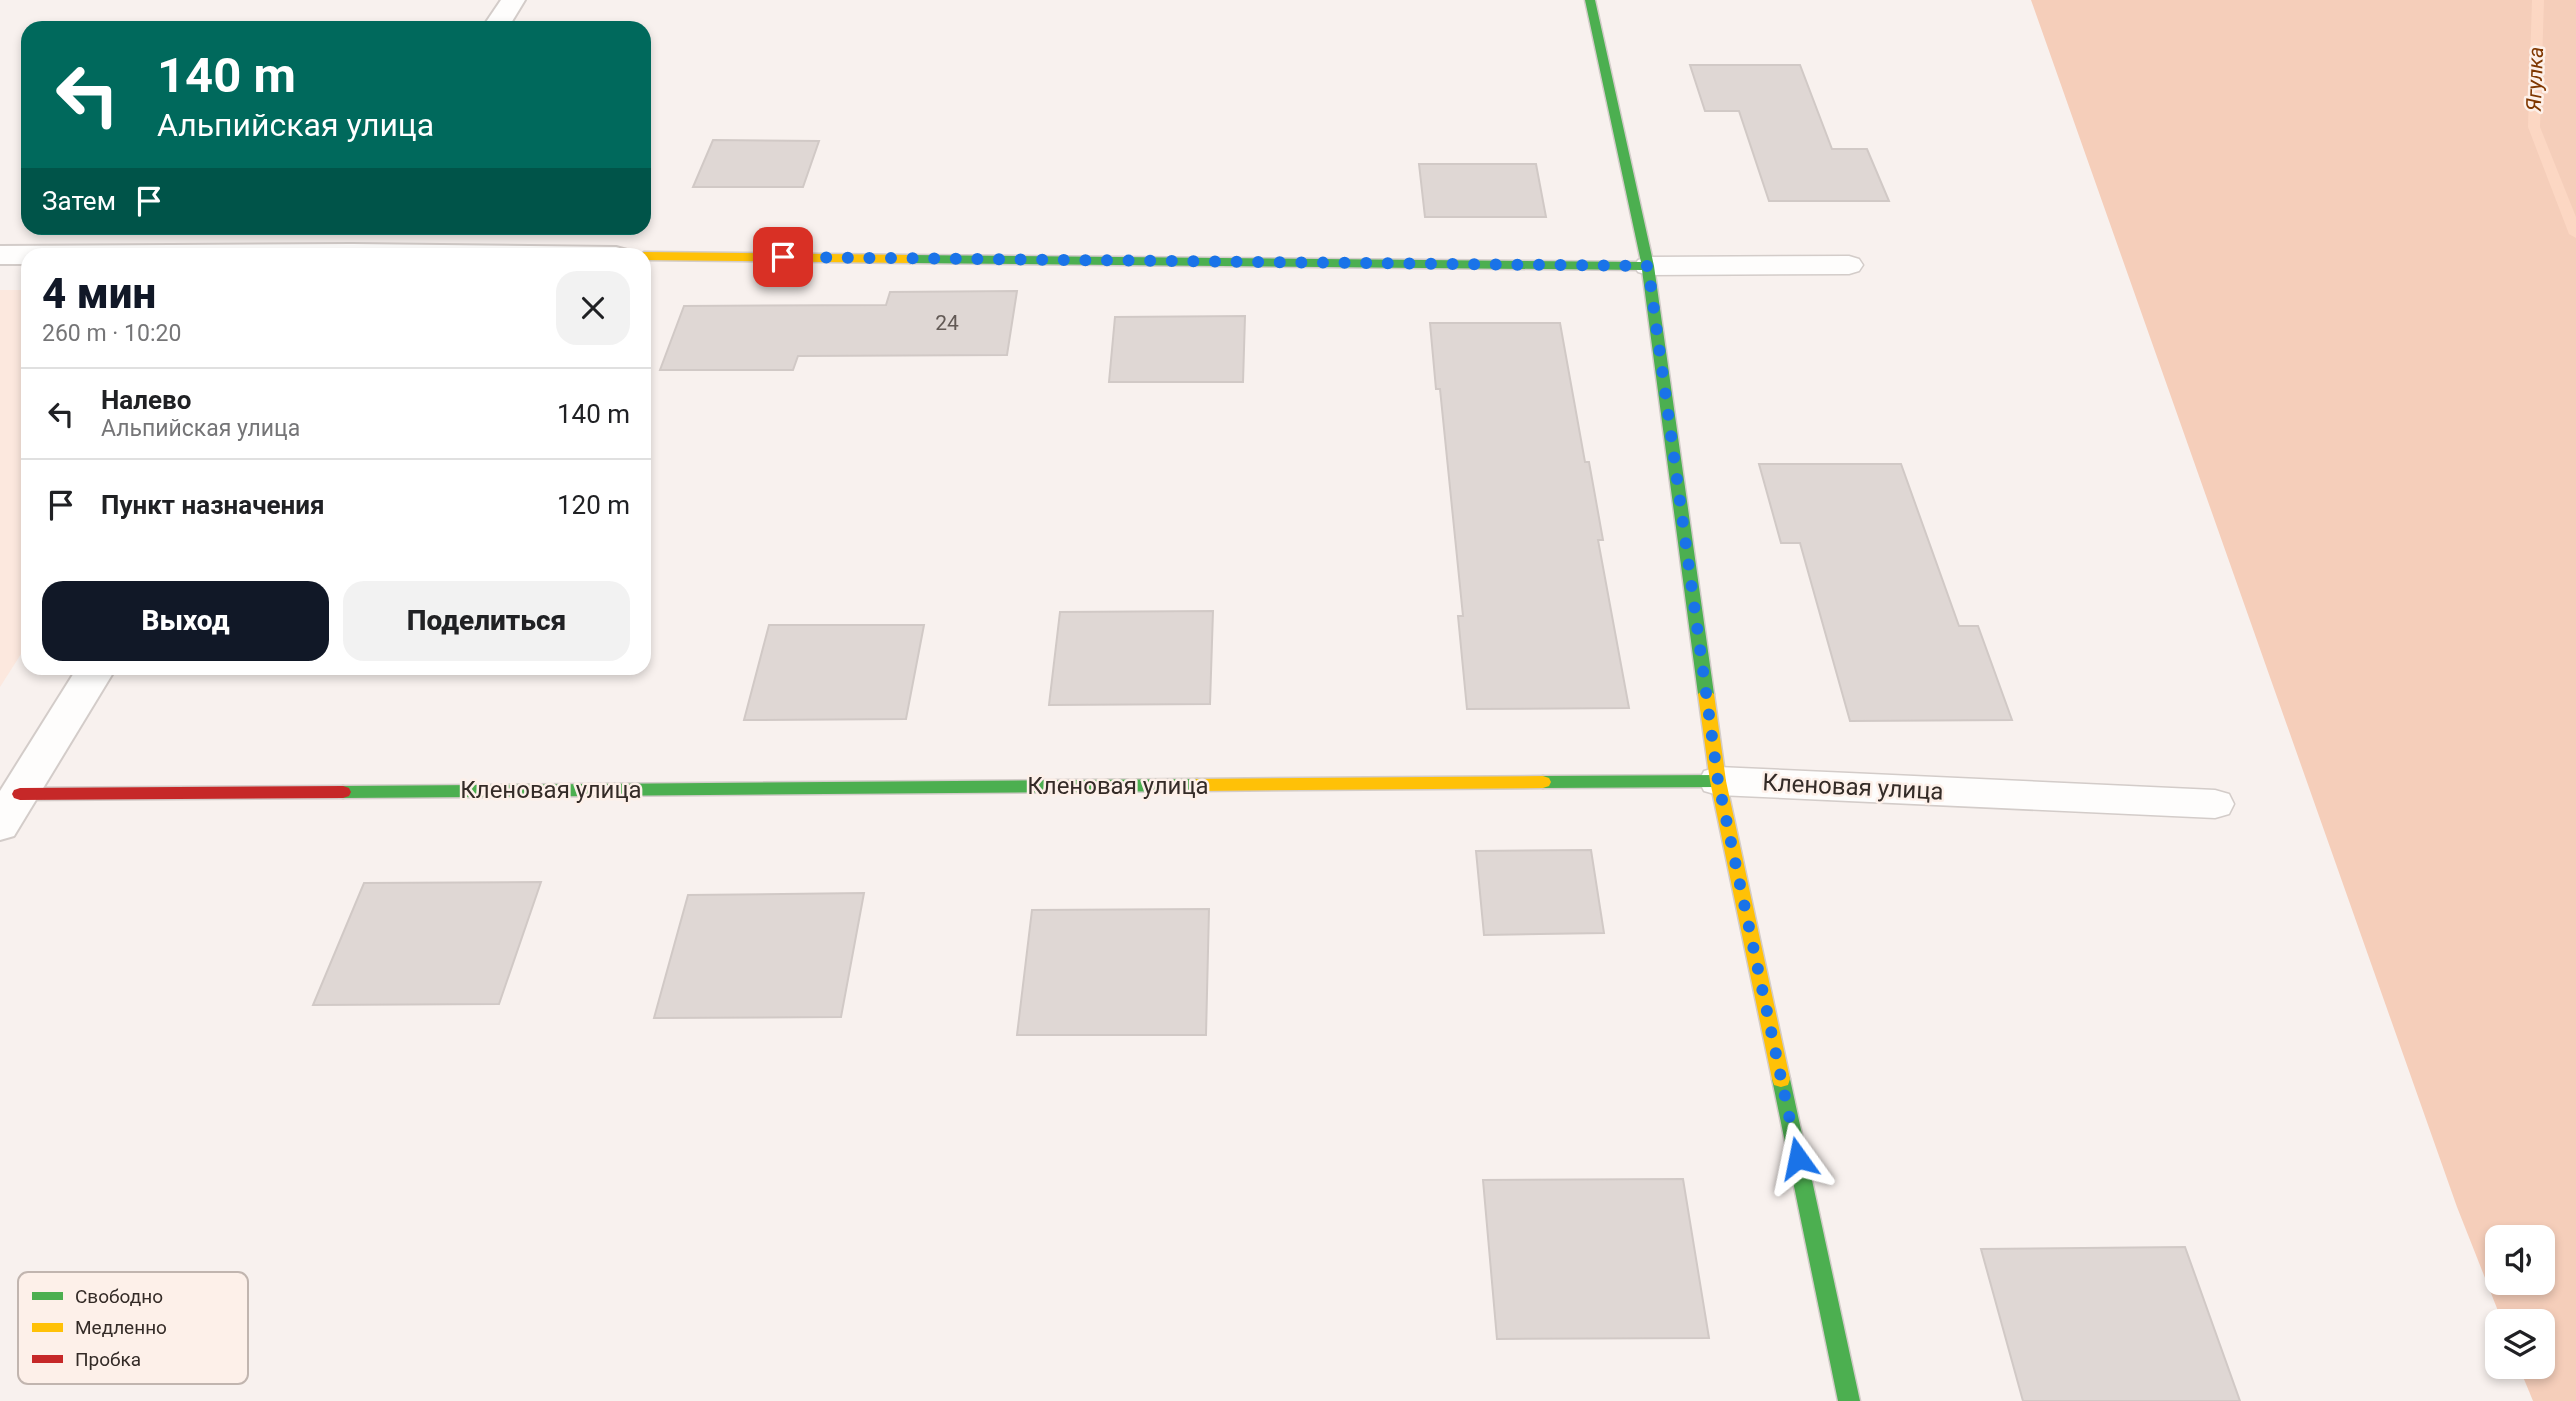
<!DOCTYPE html>
<html lang="ru">
<meta charset="utf-8">
<style>
:root{--surface:#fff;--page:#f2f2f2;--text:#202124;--muted:#757577;--line:#e0e0e0;--accent:#111827}
body{margin:0;font-family:Roboto,sans-serif;background:var(--page);color:var(--text);height:100vh;display:flex;flex-direction:column;font-size:26px;white-space:nowrap}
*{box-sizing:border-box;margin:0}
p{font-size:23px;color:var(--muted)}
.icon{flex:none;width:38px;height:38px;fill:none;stroke:currentColor;stroke-width:2;stroke-linecap:round;stroke-linejoin:round}
.map{position:relative;flex:1;overflow:hidden}
.panel{position:absolute;left:21px;top:248px;width:630px;height:427px;display:flex;flex-direction:column;background:var(--surface);border-radius:21px;box-shadow:0 4px 10px #0003}
.panel>*{flex:none}
.banner{position:absolute;left:21px;top:21px;width:630px;height:214px;border-radius:21px;box-shadow:0 4px 10px #0003;background:#00695c;color:#fff;overflow:hidden}
.buttons{position:absolute;left:2485px;top:1225px;display:grid;gap:14px}
.buttons a{display:grid;place-items:center;width:70px;height:70px;border-radius:14px;background:var(--surface);box-shadow:0 4px 10px #0003;font-size:35px}
.pin{position:absolute;display:grid;place-items:center;width:60px;height:60px;color:#fff;margin:-30px;border-radius:14px;box-shadow:0 4px 10px #0006}
.me{position:absolute;width:77px;margin:-38px;rotate:348deg;stroke-linejoin:round;filter:drop-shadow(0 0 5px #0008)}
.turn{display:flex;align-items:center;gap:24px;height:147px;padding:0 21px;font-size:32px}
.turn .icon{width:91px;height:91px;stroke-width:2.5}
.turn b{display:block;font-size:49px;line-height:60px}
.then{display:flex;align-items:center;height:66px;padding:0 21px;background:#0003;gap:14px;font-size:26px}
.round{display:grid;place-items:center;flex:none;width:74px;height:74px;border-radius:21px;background:var(--page)}
.head{display:flex;align-items:center;justify-content:space-between;height:119px;padding:0 21px}
h1{font-size:42px;font-weight:800;line-height:52px;color:var(--accent)}
.primary-button{display:flex;gap:14px;margin-top:auto;padding:14px 21px}
.primary-button a{flex:1;height:80px;border-radius:21px;background:var(--accent);color:#fff;font-size:28px;font-weight:800;line-height:80px;text-align:center}
.primary-button a+a{background:var(--page);color:var(--text)}
ul{padding:0;list-style:none}
li{display:flex;align-items:center;gap:21px;height:91px;padding:0 21px;border-top:2px solid var(--line)}
li div{flex:1}
li b{display:block;font-size:26px}
li em{font-style:normal}
.map>svg:first-child{display:block}
.built{fill:#fce8de}
.green{fill:#f5ceba;fill-rule:evenodd}
.lines{fill:none;stroke-linecap:round;stroke-linejoin:round}
.stream{fill:#fcd7c3;fill-rule:evenodd}
.building{fill:#dfd7d4;stroke:#d1c9c6;stroke-width:2}
.lane-casing{stroke:#d3ccc9;stroke-width:3}
.street-casing{stroke:#d3ccc9;stroke-width:4}
.fast-casing{stroke:#d3ccc9;stroke-width:3}
.slow-casing{stroke:#d3ccc9;stroke-width:3}
.jam-casing{stroke:#d3ccc9;stroke-width:3}
.lane{fill:#fefdfc;fill-rule:evenodd}
.street{fill:#fefdfc;fill-rule:evenodd}
.fast{fill:#4caf50;fill-rule:evenodd}
.slow{fill:#ffc107;fill-rule:evenodd}
.jam{fill:#c62828;fill-rule:evenodd}
.route{stroke:#1a73e8;stroke-width:12;stroke-dasharray:0 21.6}
.labels{text-anchor:middle;dominant-baseline:central;stroke-width:5;stroke-linejoin:round;paint-order:stroke}
.far-water-label{font-size:21px;font-style:italic;fill:#7f3700;stroke:#fdf0e9}
.number-label{font-size:21px;fill:#625955}
.street-label{font-size:24px;fill:#342b27;stroke:#fdf0e9}
.key{fill:#fdf0e9;stroke:#c1b5af;stroke-width:2}
.key-label{font-size:19px;fill:#342b27}
</style>
<div class="map">
<svg width="2576" height="1401" viewBox="0 0 2576 1401">
<rect width="100%" height="100%" fill="#f8f1ee"/>
<path class="built" d="M0 290H28V643L0 687Z"/>
<path class="green" d="M2031 0H2576V1401H2533L2519 1367H2543V1321H2502L2457 1207ZM2497 1237H2543V1283H2497Z"/>
<g class="lines">
<path class="stream" d="M2532 0H2544L2540 127 2576 217V238L2569 234 2528 127Z"/>
</g>
<g class="building">
<path d="M1690 65H1800L1832 149H1867L1889 201H1769L1739 111H1705Z"/>
<path d="M713 140 819 141 803 187H693Z"/>
<path d="M1419 164H1536L1546 217H1425Z"/>
<path d="M1017 291 1007 355 798 356 793 370H660L684 306 886 305 890 292Z"/>
<path d="M1245 316 1243 382H1109L1115 317Z"/>
<path d="M1430 323H1560L1585 462H1589L1603 540H1598L1629 708 1467 709 1458 616H1463L1440 389H1436Z"/>
<path d="M1759 464H1901L1959 626H1978L2012 720 1850 721 1800 543H1781Z"/>
<path d="M1213 611 1210 704 1049 705 1060 612Z"/>
<path d="M769 625H924L906 719 744 720Z"/>
<path d="M1591 850 1604 933 1484 935 1476 851Z"/>
<path d="M541 882 499 1004 313 1005 364 883Z"/>
<path d="M864 893 841 1017 654 1018 688 895Z"/>
<path d="M1209 909 1206 1035H1017L1032 910Z"/>
<path d="M1683 1179 1709 1338 1497 1339 1483 1180Z"/>
<path d="M2185 1247 2240 1401H2023L1981 1249Z"/>
</g>
<g class="lines">
<g class="lane-casing">
<g id="lane">
<path d="M1849 256 1859 259 1863 265 1859 271 1849 274 1648 275 1638 272 1634 266 1638 260 1648 257Z"/>
<path d="M1718 767 2215 790 2229 794 2234 804 2229 814 2215 818 1718 795 1704 791 1699 781 1704 771Z"/>
</g>
</g>
<g class="street-casing">
<g id="street">
<path d="M501 0H525L508 28H482Z"/>
<path d="M352 244 616 247 627 250 631 256H28V264H0V246Z"/>
<path d="M77 668H116L14 836 0 840V791Z"/>
</g>
</g>
<g class="fast-casing">
<g id="fast">
<path d="M1585 0H1595L1654 266 1714 694 1712 698H1700L1698 694 1642 270 910 263 904 259 910 255 1641 262Z"/>
<path d="M1718 775 1724 777 1726 781 1724 785 1718 787 1543 788 1537 786 1535 782 1537 778 1543 776Z"/>
<path d="M1197 779 1203 781 1205 785 1203 789 1197 791 343 798 337 796 335 792 337 788 343 786Z"/>
<path d="M1781 1071 1788 1073 1790 1079 1860 1401H1838L1772 1079 1774 1073Z"/>
</g>
</g>
<g class="slow-casing">
<g id="slow">
<path d="M644 252 910 255 916 259 910 263 644 260V256H638Z"/>
<path d="M1706 688 1714 694 1726 781 1790 1079 1788 1085 1781 1087 1774 1085 1772 1079 1710 781 1698 694Z"/>
<path d="M1543 776 1549 778 1551 782 1549 786 1543 788 1197 791 1191 789 1189 785 1191 781 1197 779Z"/>
</g>
</g>
<g class="jam-casing">
<path id="jam" d="M343 786 349 788 351 792 349 796 343 798 20 800 14 798 12 794 14 790 20 788Z"/>
</g>
<use href="#lane" class="lane"/>
<use href="#street" class="street"/>
<use href="#fast" class="fast"/>
<use href="#slow" class="slow"/>
<use href="#jam" class="jam"/>
</g>
<g class="lines">
<path class="route" d="M783 257 1648 266 1718 781 1798 1158"/>
</g>
<g class="labels">
<g class="far-water-label">
<text transform="translate(2535 79) rotate(-88)">Ягулка</text>
</g>
<g class="number-label">
<text x="947" y="323">24</text>
</g>
<g class="street-label">
<text x="1118" y="786">Кленовая улица</text>
<text transform="translate(1853 787) rotate(3)">Кленовая улица</text>
<text x="551" y="790">Кленовая улица</text>
</g>
</g>
<rect x="18" y="1272" width="230" height="112" rx="10" class="key"/>
<rect x="32" y="1292" width="31" height="8" fill="#4caf50"/>
<rect x="32" y="1323" width="31" height="9" fill="#ffc107"/>
<rect x="32" y="1355" width="31" height="8" fill="#c62828"/>
<g class="key-label">
<text x="75" y="1303">Свободно</text>
<text x="75" y="1334">Медленно</text>
<text x="75" y="1366">Пробка</text>
</g>
</svg>
<div class="buttons">
<a><svg class="icon" aria-label="sound" viewBox="0 0 24 24"><path d="M4 9h4l5-4v14l-5-4H4zM17 9q2 3 0 6"/></svg></a>
<a><svg class="icon" aria-label="layers" viewBox="0 0 24 24"><path d="M12 4l9 5-9 5-9-5zM3 14l9 5 9-5"/></svg></a>
</div>
<div class="pin" style="left:783px;top:257px;background:#d93025"><svg class="icon" aria-label="arrive" viewBox="0 0 24 24"><path d="M6 21V4h12l-3 4 3 4H6"/></svg></div>
<svg class="me" style="left:1798px;top:1158px" viewBox="-20 -20 40 40"><path d="M0-17L14 15 0 8-14 15z" fill="#1a73e8" stroke="#fff" stroke-width="4"/></svg>
<div class="banner">
<div class="turn"><svg class="icon" aria-label="left" viewBox="0 0 24 24"><path d="M17 20v-9H6M10 6l-5 5 5 5"/></svg><div><b>140 m</b>Альпийская улица</div></div>
<div class="then">Затем<svg class="icon" aria-label="arrive" viewBox="0 0 24 24"><path d="M6 21V4h12l-3 4 3 4H6"/></svg></div>
</div>
<section class="panel">
<div class="head"><div><h1>4 мин</h1><p>260 m · 10:20</p></div><a class="round"><svg class="icon" aria-label="close" viewBox="0 0 24 24"><path d="M6 6l12 12M18 6L6 18"/></svg></a></div>
<ul>
<li><svg class="icon" aria-label="left" viewBox="0 0 24 24"><path d="M17 20v-9H6M10 6l-5 5 5 5"/></svg><div><b>Налево</b><p>Альпийская улица</p></div><em>140 m</em></li>
<li><svg class="icon" aria-label="arrive" viewBox="0 0 24 24"><path d="M6 21V4h12l-3 4 3 4H6"/></svg><div><b>Пункт назначения</b></div><em>120 m</em></li>
</ul>
<div class="primary-button"><a>Выход</a><a>Поделиться</a></div>
</section>
</div>
